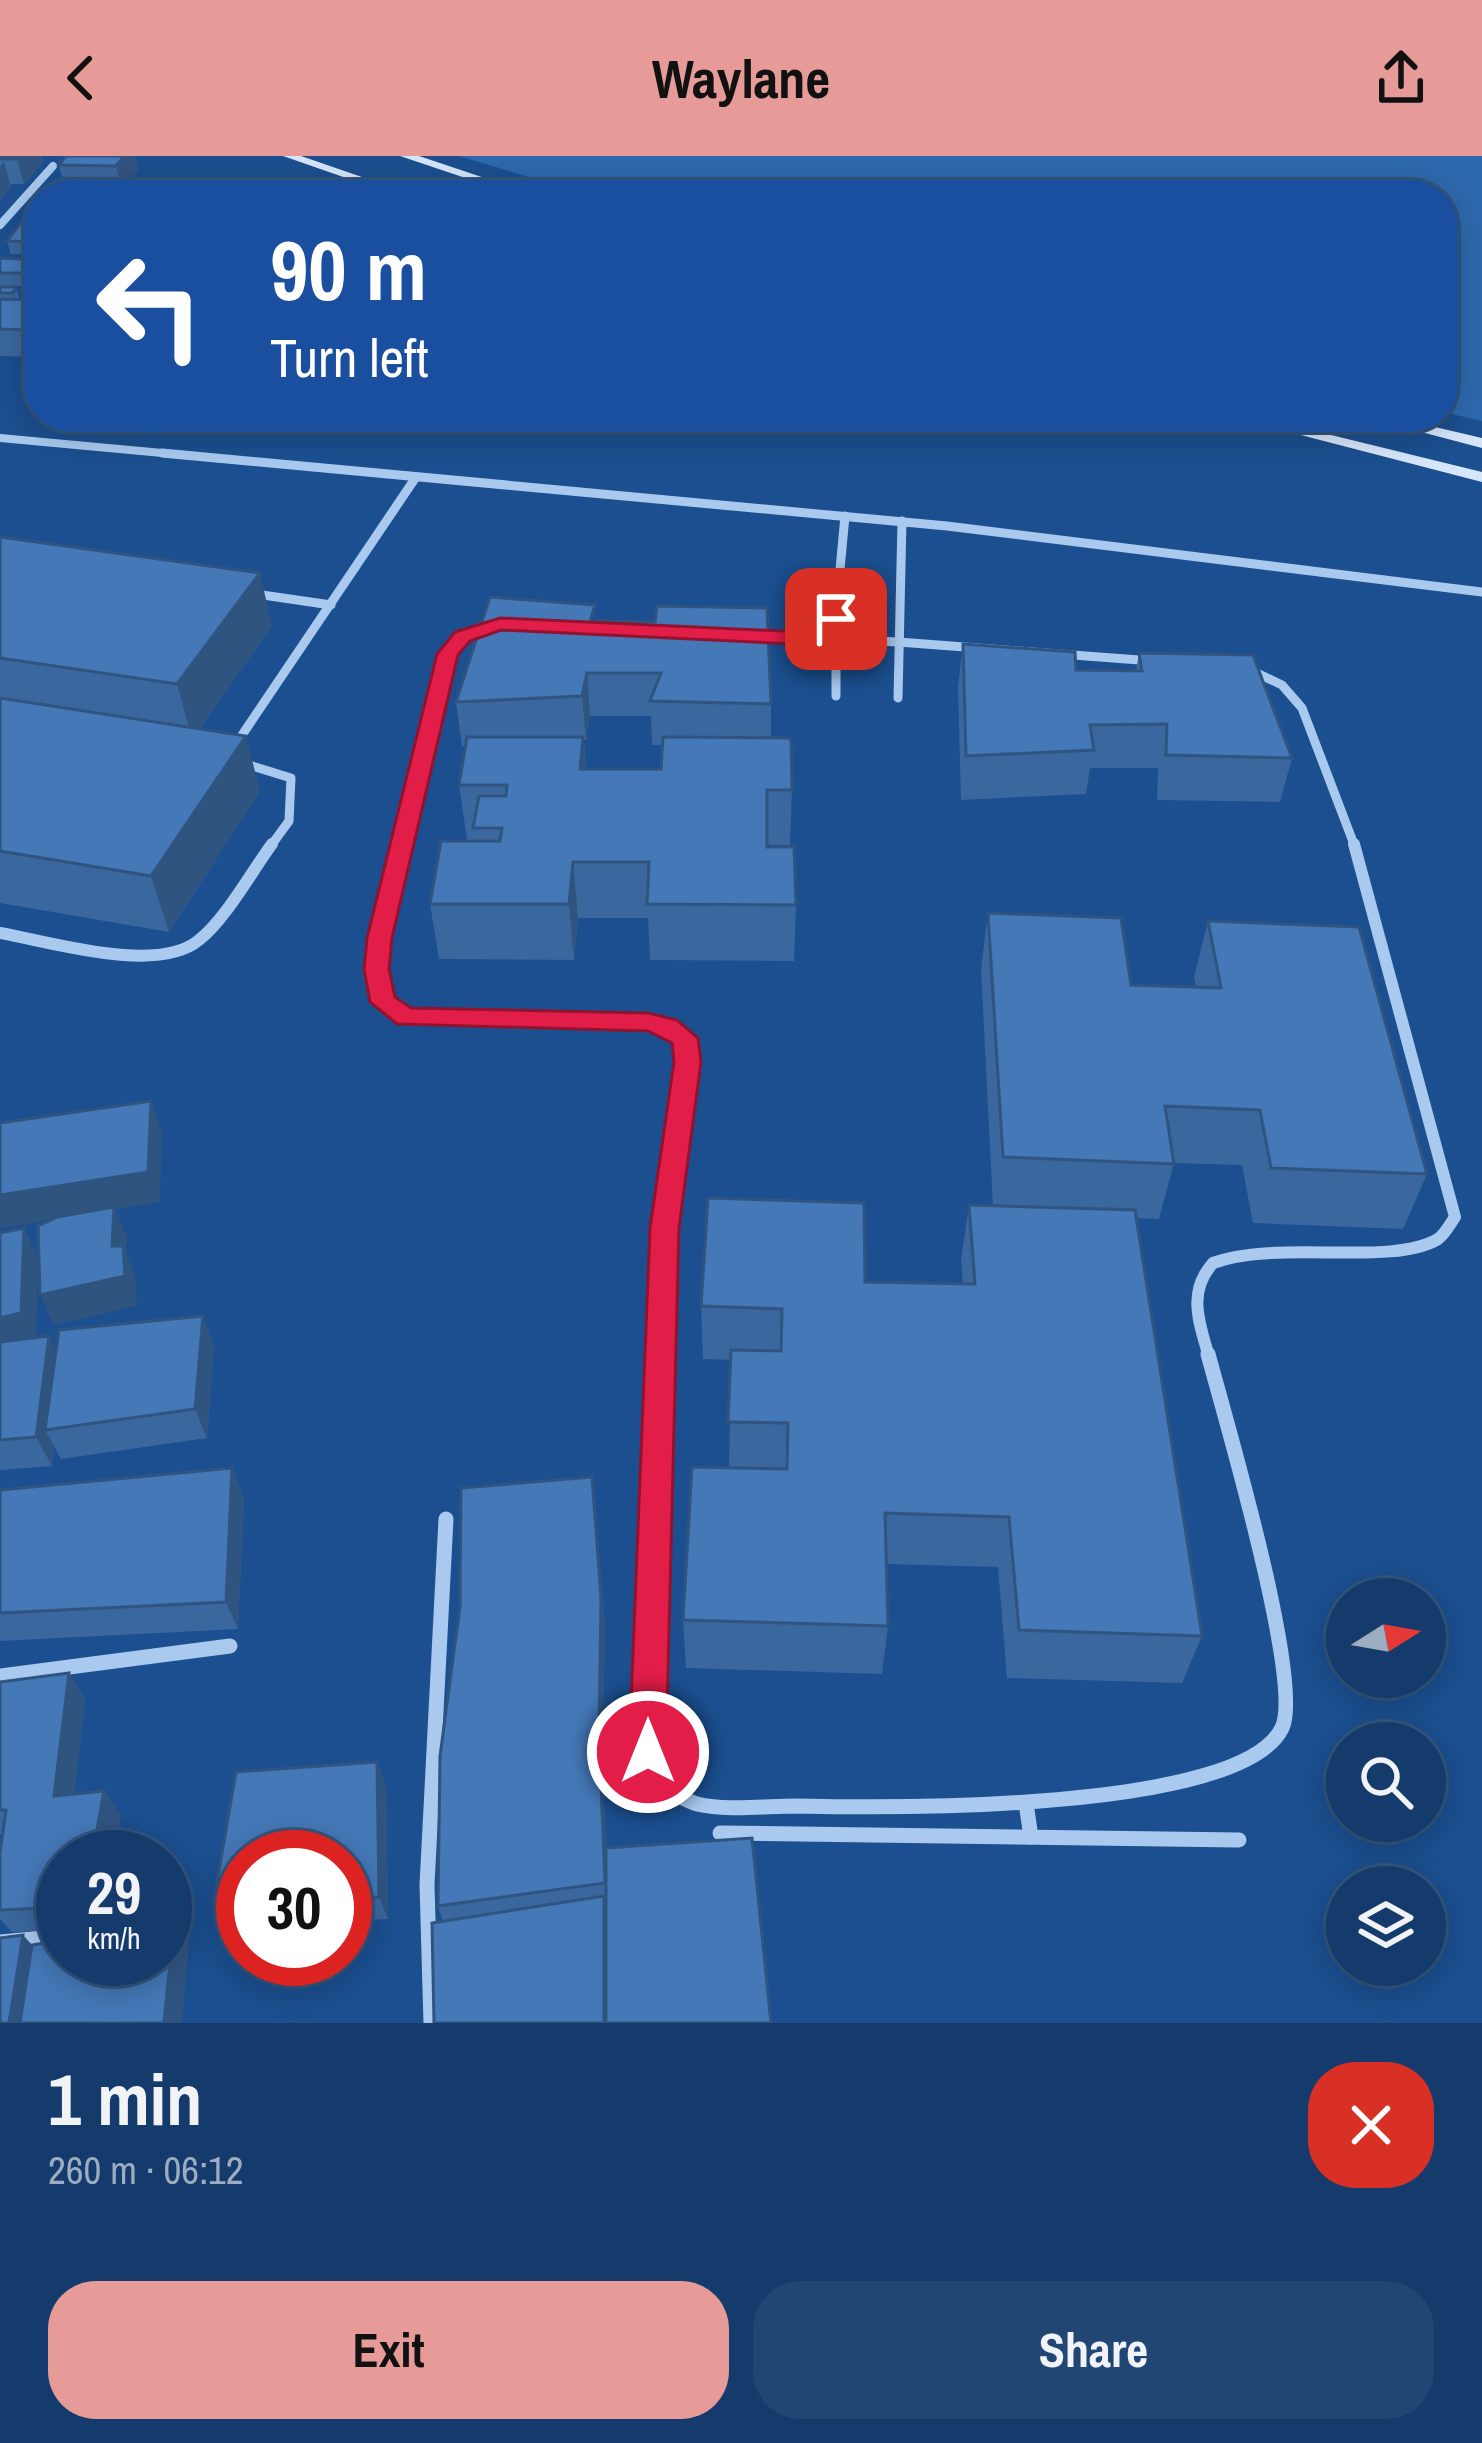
<!DOCTYPE html>
<meta charset="utf-8">
<style>
:root{--surface:#143b6b;--page:#214673;--text:#f1f3f6;--muted:#9dadc1;--line:#33557e;--accent:#e69b98}
body{margin:0;font-family:"Archivo Narrow",sans-serif;background:var(--page);color:var(--text);height:100vh;display:flex;flex-direction:column;font-size:45px;white-space:nowrap}
*{box-sizing:border-box;margin:0}
p{font-size:39px;color:var(--muted)}
.icon{flex:none;width:66px;height:66px;fill:none;stroke:currentColor;stroke-width:2;stroke-linecap:round;stroke-linejoin:round}
.map{position:relative;height:1867px;overflow:hidden}
.side{display:flex;flex-direction:column;background:var(--surface);flex:1}
.side>*{flex:none}
.banner{position:absolute;left:24px;top:24px;width:1434px;height:252px;border-radius:48px;box-shadow:0 6px 30px #0003,0 0 0 3px var(--line);background:#1a4fa0;color:#fff;overflow:hidden}
.needle{width:78px;rotate:79deg}
.buttons{position:absolute;left:1326px;top:1422px;display:grid;gap:24px}
.buttons a{display:grid;place-items:center;width:120px;height:120px;border-radius:50%;background:var(--surface);box-shadow:0 6px 30px #0003,0 0 0 3px var(--line);font-size:60px}
.speed{position:absolute;left:36px;top:1674px;display:flex;gap:24px;font-size:60px;font-weight:700;text-align:center}
.speed>*{display:grid;place-content:center;width:156px;height:156px;border-radius:50%;background:var(--surface);box-shadow:0 6px 30px #0003,0 0 0 3px var(--line);line-height:1}
.speed small{font-size:30px;font-weight:400}
.speed .limit{border:18px solid #d22;background:#fff;color:#111}
.pin{position:absolute;display:grid;place-items:center;width:102px;height:102px;color:#fff;margin:-51px;border-radius:24px;box-shadow:0 6px 18px #0006}
.me{position:absolute;width:132px;margin:-66px;rotate:0deg;stroke-linejoin:round;filter:drop-shadow(0 0 9px #0008)}
.turn{display:flex;align-items:center;gap:42px;height:252px;padding:0 48px;font-size:54px}
.turn .icon{width:156px;height:156px;stroke-width:2.5}
.turn b{display:block;font-size:84px;line-height:102px}
.round{display:grid;place-items:center;flex:none;width:126px;height:126px;border-radius:48px;background:var(--page)}
.headline{display:flex;align-items:center;justify-content:space-between;height:204px;padding:0 48px}
h1{font-size:72px;font-weight:700;line-height:90px}
.primary-button{display:flex;gap:24px;margin-top:auto;padding:24px 48px}
.primary-button a{flex:1;height:138px;border-radius:48px;background:var(--accent);color:#111;font-size:48px;font-weight:700;line-height:138px;text-align:center}
.primary-button a+a{background:var(--page);color:var(--text)}
header{display:flex;justify-content:space-between;align-items:center;height:156px;padding:0 48px;background:var(--accent);color:#111;font-size:54px;font-weight:700}
.map>svg:first-child{display:block}
.green{fill:#2e69ad}
.lines{fill:none;stroke-linecap:round;stroke-linejoin:round}
.street-far3{stroke:#a9c9ee;stroke-width:8}
.street-far2{stroke:#a9c9ee;stroke-width:9}
.street-far1{stroke:#a9c9ee;stroke-width:12}
.street{stroke:#a9c9ee;stroke-width:15}
.secondary{fill:#d6e6fa;fill-rule:evenodd}
.wall{fill:#3a679d;fill-rule:evenodd}
.shaded-wall{fill:#305480}
.building{fill:#4478b7;stroke:#305480;stroke-width:3}
.route{fill:#e11d48;stroke:#92132f;stroke-width:3}
</style>
<header><svg class="icon" aria-label="back" viewBox="0 0 24 24"><path d="M15 5l-7 7 7 7"/></svg>Waylane<svg class="icon" aria-label="share" viewBox="0 0 24 24"><path d="M12 15V3M7 8l5-5 5 5M5 13v7h14v-7"/></svg></header>
<div class="map">
<svg width="1482" height="1867" viewBox="0 0 1482 1867">
<rect width="100%" height="100%" fill="#1b4f8f"/>
<path class="green" d="M459 0H1482V265L1443 256V39H589Z"/>
<g class="lines">
<g class="street-far3">
<path d="M0 69 53 10"/>
<path d="M0 282 195 300"/>
</g>
<g class="street-far2">
<path d="M162 297 947 370 1482 436"/>
<path d="M249 437 331 449"/>
<path d="M836 540V456L845 360"/>
<path d="M898 542 902 365"/>
<path d="M236 588 416 321"/>
<path d="M239 606 291 622 289 665 270 691"/>
<path d="M402 691 448 498 462 481 500 468 898 486 1246 512 1282 529 1302 552 1355 691"/>
</g>
<g class="street-far1">
<path d="M402 688C390 741 373 791 383 846L406 861 648 866 668 870 685 882 688 906 664 1072 659 1201"/>
<path d="M0 777C51 786 157 819 199 784 225 764 252 715 272 688"/>
<path d="M1209 1201C1199 1166 1187 1136 1213 1107 1278 1083 1392 1111 1438 1083 1445 1078 1450 1068 1455 1061L1354 688"/>
</g>
<g class="street">
<path d="M660 1198 648 1596 664 1632C674 1637 686 1645 697 1648 727 1655 766 1650 797 1650 885 1652 1241 1657 1282 1572 1304 1527 1224 1258 1208 1198"/>
<path d="M0 1520 230 1490"/>
<path d="M1026 1647 1031 1681"/>
<path d="M720 1677 1239 1684"/>
<path d="M0 1786 53 1781"/>
<path d="M431 1867 427 1729 446 1363"/>
</g>
<g class="secondary">
<path d="M283 0H301L414 39H395Z"/>
<path d="M400 0H419L535 39H516Z"/>
<path d="M1231 261H1258L1482 316V326Z"/>
<path d="M1364 261H1392L1482 282V292Z"/>
</g>
</g>
<g class="wall">
<path d="M0 0H41L43 7 24 28H10L11 31 0 45Z"/>
<path d="M66 0 139 13 122 35 110 34 112 39H47L62 22 59 9Z"/>
<path d="M39 48V99L11 98 7 85 27 65 26 61Z"/>
<path d="M0 102 39 104V123L33 130 39 131V198L37 201 0 200V131H16L20 143H23L21 136 24 130H0Z"/>
<path d="M0 381 272 470 199 573 260 635 169 776 0 747Z"/>
<path d="M596 465 771 548V582L792 634 790 689H767L796 749 794 805 650 804 648 762H578L574 804 439 803 430 748 475 685 467 684 459 629 465 590H462L456 546ZM590 560H651L652 589H663L661 613H586L584 584H586Z"/>
<path d="M963 488 1076 514 1136 515 1139 497 1292 602 1280 646 1157 644 1158 612H1090L1086 638 961 644 958 531Z"/>
<path d="M988 757 1131 829 1196 831 1194 821 1208 765 1427 1018 1403 1073 1253 1067 1242 1009 1174 1007 1159 1063 1136 1062 1202 1480 1182 1527 1007 1522 998 1411 886 1408 888 1470 882 1518 686 1512 683 1464 729 1312 731 1204 703 1203 701 1150 865 1126 963 1128 961 1104 969 1049 993 1050 981 813Z"/>
<path d="M0 1077 36 1181 56 1196 214 1189 207 1282 61 1303 54 1290 52 1310 0 1314Z"/>
<path d="M0 1334 244 1341 238 1473 0 1485Z"/>
<path d="M595 1350 605 1469 602 1604 606 1692 771 1867 443 1766 438 1750Z"/>
<path d="M69 1517 85 1543 74 1638 121 1659 113 1701H63V1774L12 1776 0 1763V1697L3 1678H0V1526Z"/>
<path d="M377 1606 386 1631 388 1763 345 1765V1701H243V1771H227L213 1749 236 1616Z"/>
</g>
<g class="shaded-wall">
<path d="M20 0H41L43 7 24 28 17 3Z"/>
<path d="M124 0H135L139 13 122 35 116 10Z"/>
<path d="M4 6 11 31 0 45V11Z"/>
<path d="M39 104V123L33 130 30 117Z"/>
<path d="M39 161V198L37 201 29 174Z"/>
<path d="M260 417 272 470 192 582 177 528Z"/>
<path d="M587 517 590 560 586 584 582 540Z"/>
<path d="M246 580 260 635 169 776 151 720Z"/>
<path d="M583 581 588 636 580 613Z"/>
<path d="M573 706 578 762 574 804 569 748Z"/>
<path d="M151 945 162 975 160 1046 115 1054 127 1081 126 1097 135 1120 137 1150 54 1169 40 1139 112 1090 114 1054 0 1072V1039Z"/>
<path d="M24 1072 38 1102 36 1187 0 1195V1162Z"/>
<path d="M203 1160 214 1189 207 1282 195 1253Z"/>
<path d="M49 1180 63 1209 45 1274 54 1290 52 1310 36 1281Z"/>
<path d="M232 1312 244 1341 238 1473 226 1446Z"/>
<path d="M592 1321 605 1469 602 1604 609 1750 605 1727 599 1578Z"/>
<path d="M69 1517 85 1543 71 1664 54 1640Z"/>
<path d="M377 1606 386 1631 388 1763 379 1741Z"/>
<path d="M104 1635 121 1659 113 1701H92Z"/>
<path d="M604 1740 608 1762V1867H604Z"/>
<path d="M174 1767 189 1788 182 1867H164Z"/>
<path d="M23 1779 51 1810 42 1867H9Z"/>
</g>
<g class="building">
<path d="M0 0H20L17 3H0Z"/>
<path d="M66 0H124L116 10 59 9Z"/>
<path d="M63 22 107 24 110 33 104 39H47Z"/>
<path d="M39 48V62L26 61Z"/>
<path d="M22 65 39 66V86L7 85Z"/>
<path d="M0 102 39 104 30 117H0Z"/>
<path d="M24 130 39 131V137L21 136Z"/>
<path d="M0 131H16L13 137H0Z"/>
<path d="M0 143 39 144V161L29 174 0 173Z"/>
<path d="M0 381 260 417 177 528 0 502Z"/>
<path d="M490 441 595 449 590 465 655 466 657 450 767 452 771 548 650 545 661 517H587L582 540 456 546Z"/>
<path d="M963 488 1075 496 1076 514 1142 515 1139 497 1253 499 1292 602 1166 599 1167 568 1090 569 1094 594 966 600Z"/>
<path d="M0 542 246 580 151 720 0 695Z"/>
<path d="M467 581H583L580 613H661L663 581 791 582 792 634H767V691H794L796 749 647 748 649 706H573L569 748H430L441 685H500L502 672H473L479 640H506L507 629H459Z"/>
<path d="M988 757 1121 762 1131 829 1221 832 1208 765 1359 771 1427 1018 1271 1012 1260 954 1165 950 1174 1008 1003 1001Z"/>
<path d="M151 945 148 1016 0 1039V967Z"/>
<path d="M708 1042 864 1047 865 1126 975 1128 969 1049 1135 1054 1202 1480 1019 1474 1009 1361 885 1357 888 1470 683 1464 692 1311 787 1313 788 1267 728 1266 731 1194 781 1195 782 1153 701 1150Z"/>
<path d="M114 1051 112 1090H123L125 1120 40 1139 38 1070 57 1061Z"/>
<path d="M24 1072 21 1157 0 1162V1077Z"/>
<path d="M203 1160 195 1253 45 1274 59 1174Z"/>
<path d="M49 1180 36 1281 0 1284V1186Z"/>
<path d="M232 1312 226 1446 0 1457V1334Z"/>
<path d="M592 1321 601 1442 599 1578 605 1727 438 1750 440 1600 460 1451 461 1332Z"/>
<path d="M69 1517 54 1640 104 1635 92 1701H63V1751L0 1754V1697L6 1654H0V1526Z"/>
<path d="M377 1606 379 1741 345 1742V1701H243V1748L213 1749 236 1616Z"/>
<path d="M752 1682 771 1867H606V1692Z"/>
<path d="M604 1740V1867H434L432 1767Z"/>
<path d="M174 1767 164 1867H20L32 1789 63 1784V1803H165V1768Z"/>
<path d="M23 1779 9 1867H0V1782Z"/>
</g>
<path class="route" d="M836 457 846 463 847 484 836 490 501 474 470 485 458 499 392 782 389 813 395 841 411 852 648 857 677 864 698 882 701 906 679 1072 666 1596 661 1609 648 1614 635 1609 629 1596 650 1072 674 906 672 887 648 875 397 868 370 846 364 813 367 782 437 498 455 476 500 462 826 477V463Z"/>
</svg>
<div class="buttons">
<a><svg class="needle" viewBox="-14 -14 28 28"><path d="M0-13l5 13h-10z" fill="#e53935"/><path d="M0 13l5-13h-10z" fill="#9dadc1"/></svg></a>
<a><svg class="icon" aria-label="search" viewBox="0 0 24 24"><circle cx="10" cy="10" r="6"/><path d="M15 15l6 6"/></svg></a>
<a><svg class="icon" aria-label="layers" viewBox="0 0 24 24"><path d="M12 4l9 5-9 5-9-5zM3 14l9 5 9-5"/></svg></a>
</div>
<div class="speed"><div>29<small>km/h</small></div><div class="limit">30</div></div>
<div class="pin" style="left:836px;top:463px;background:#d93025"><svg class="icon" aria-label="arrive" viewBox="0 0 24 24"><path d="M6 21V4h12l-3 4 3 4H6"/></svg></div>
<svg class="me" style="left:648px;top:1596px" viewBox="-20 -20 40 40"><circle r="17" fill="#e11d48" stroke="#fff" stroke-width="3"/><path d="M0-11L8 9 0 5-8 9z" fill="#fff"/></svg>
<div class="banner">
<div class="turn"><svg class="icon" aria-label="left" viewBox="0 0 24 24"><path d="M17 20v-9H6M10 6l-5 5 5 5"/></svg><div><b>90 m</b>Turn left</div></div>
</div>
</div>
<section class="side">
<div class="headline"><div><h1>1 min</h1><p>260 m · 06:12</p></div><a class="round" style="background:#d93025;color:#fff"><svg class="icon" aria-label="close" viewBox="0 0 24 24"><path d="M6 6l12 12M18 6L6 18"/></svg></a></div>
<div class="primary-button"><a>Exit</a><a>Share</a></div>
</section>
